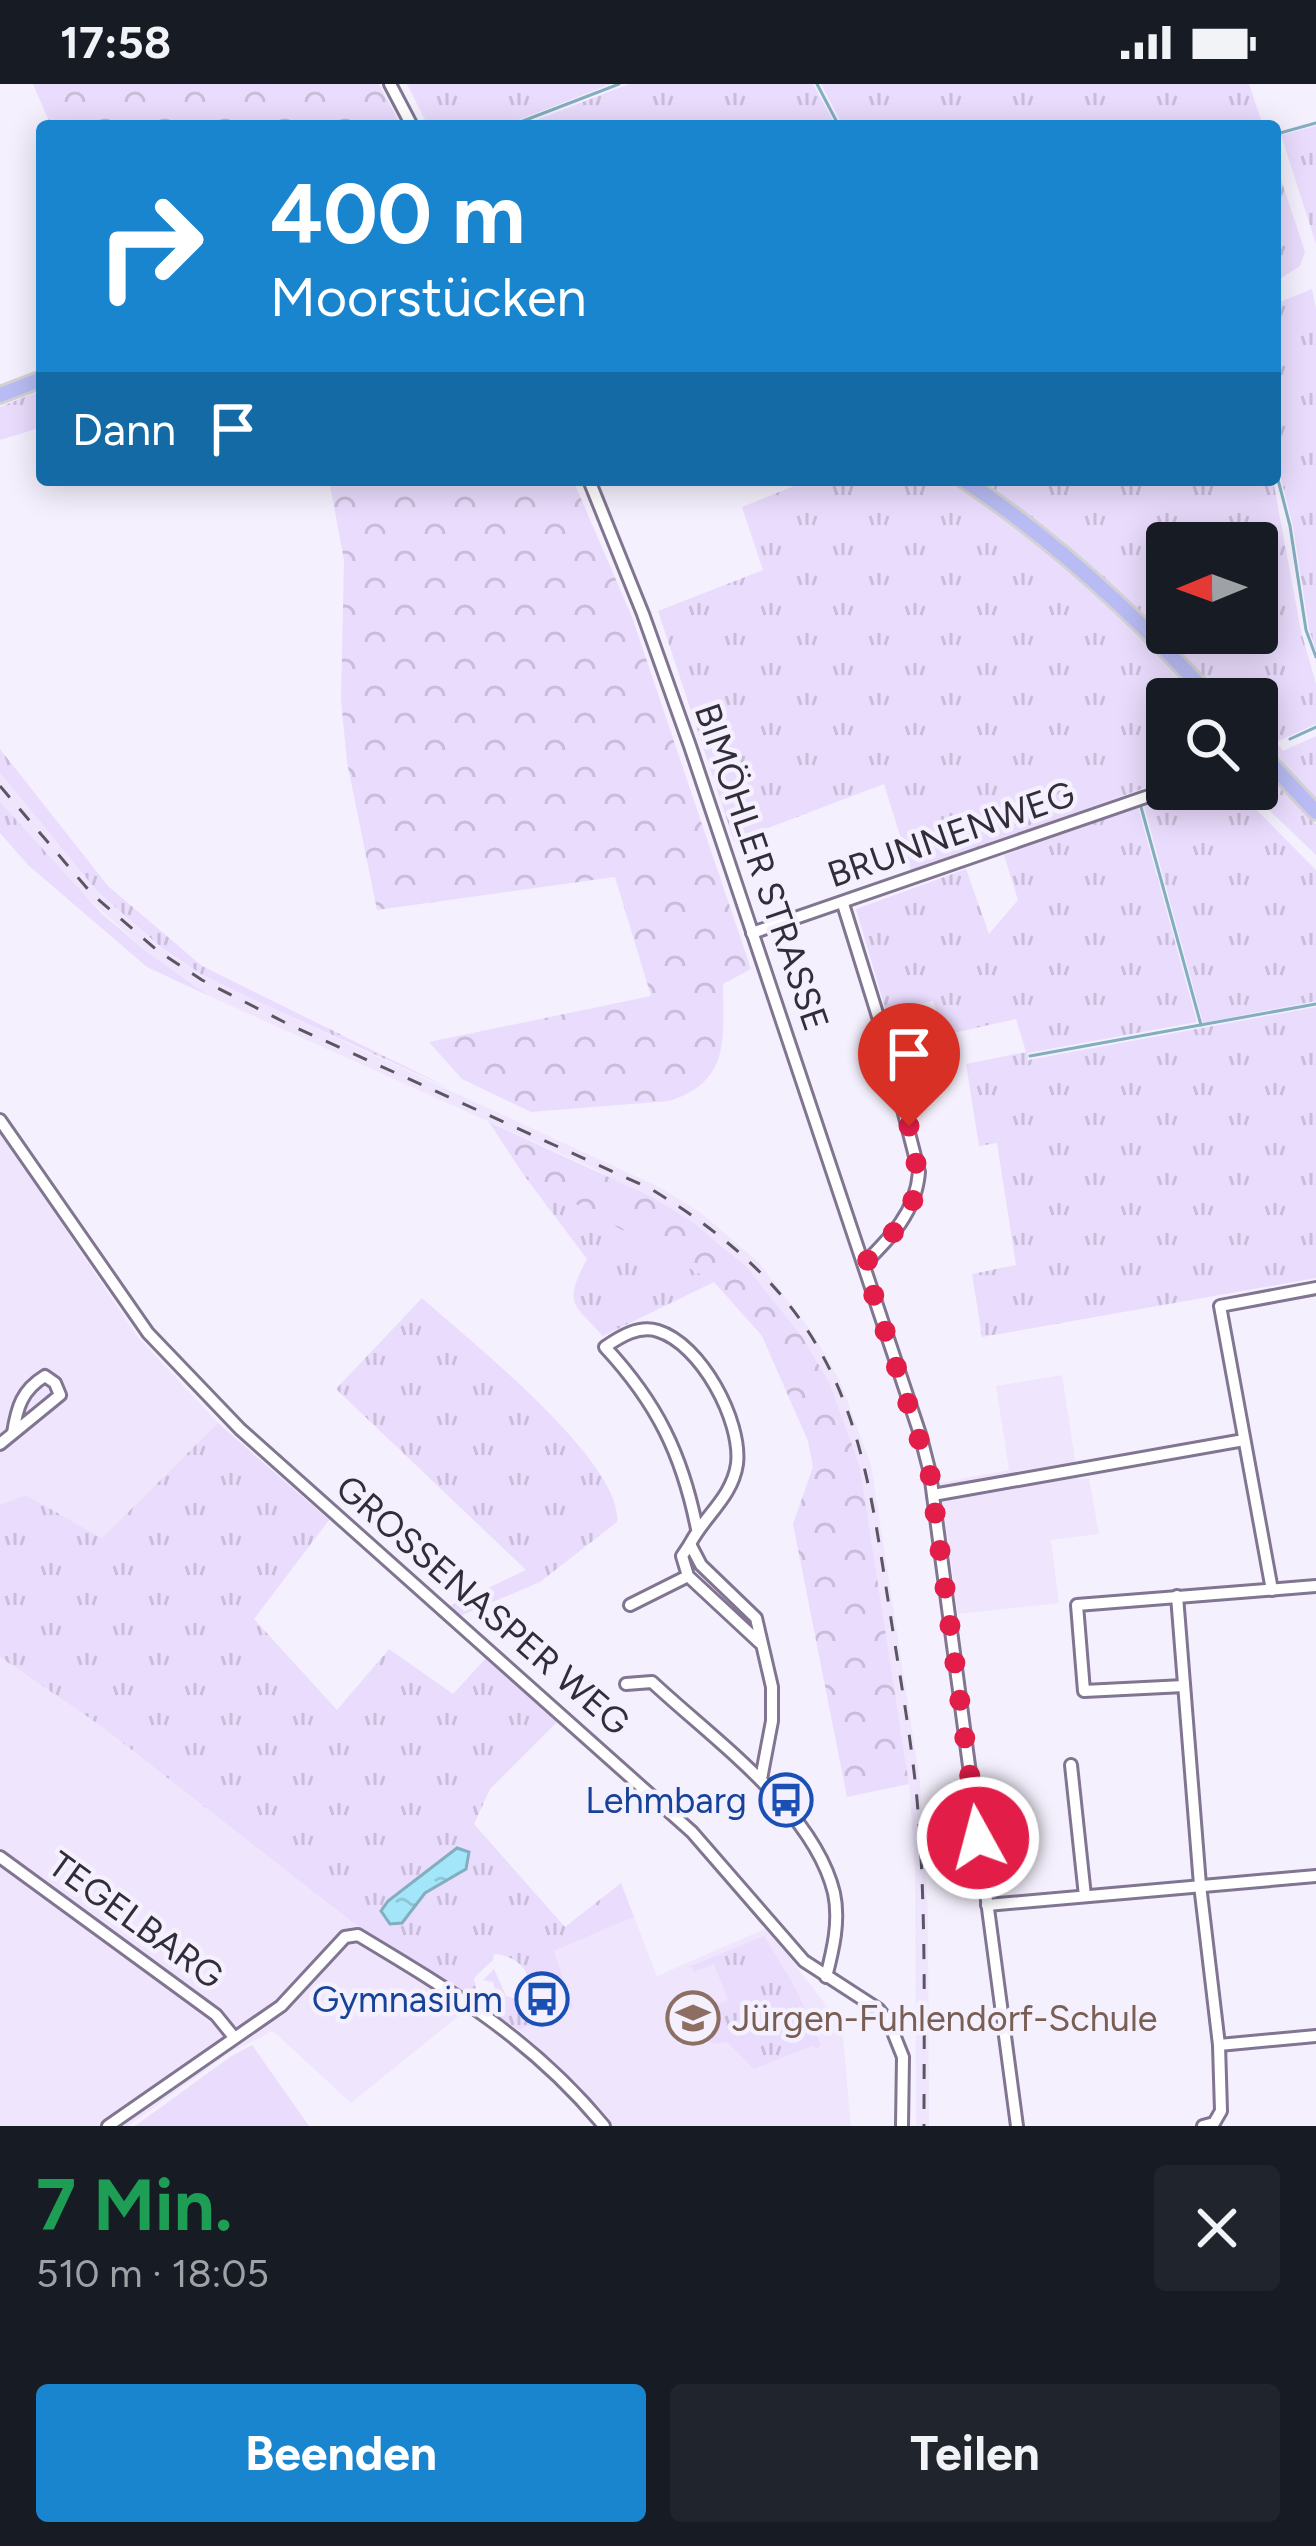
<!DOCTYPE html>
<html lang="de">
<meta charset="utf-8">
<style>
:root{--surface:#171b24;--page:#20242c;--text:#f1f3f6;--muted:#9ea1a6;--accent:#1a85cf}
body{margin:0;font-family:Figtree,sans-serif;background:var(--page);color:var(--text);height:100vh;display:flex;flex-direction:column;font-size:45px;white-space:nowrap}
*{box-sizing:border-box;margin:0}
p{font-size:39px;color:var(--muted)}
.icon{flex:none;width:66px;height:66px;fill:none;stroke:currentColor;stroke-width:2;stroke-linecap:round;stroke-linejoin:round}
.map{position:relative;height:2042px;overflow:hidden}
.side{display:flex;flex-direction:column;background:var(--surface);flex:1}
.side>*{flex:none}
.banner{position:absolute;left:36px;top:36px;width:1245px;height:366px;border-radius:12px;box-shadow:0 6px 30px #0003;background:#1a85cf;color:#fff;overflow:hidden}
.needle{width:78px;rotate:269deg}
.fabs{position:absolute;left:1146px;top:438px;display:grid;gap:24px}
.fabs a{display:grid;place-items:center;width:132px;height:132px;border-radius:12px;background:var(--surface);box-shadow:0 6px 30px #0003;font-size:60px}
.pin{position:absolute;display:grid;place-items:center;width:102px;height:102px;color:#fff;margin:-123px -51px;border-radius:50% 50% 50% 0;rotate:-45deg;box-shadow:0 0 12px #0007}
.pin .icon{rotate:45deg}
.me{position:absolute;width:132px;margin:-66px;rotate:353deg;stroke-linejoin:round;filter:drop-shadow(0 0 9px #0008)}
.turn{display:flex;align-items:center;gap:42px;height:252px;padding:0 36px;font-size:54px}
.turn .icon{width:156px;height:156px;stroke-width:2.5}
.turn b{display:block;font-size:84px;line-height:102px}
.then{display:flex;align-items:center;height:114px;padding:0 36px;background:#0003;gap:24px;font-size:45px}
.round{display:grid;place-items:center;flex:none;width:126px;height:126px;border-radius:12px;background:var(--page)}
.overview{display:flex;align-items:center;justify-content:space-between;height:204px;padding:0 36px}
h1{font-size:72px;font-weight:700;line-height:90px;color:#1e9e55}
.button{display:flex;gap:24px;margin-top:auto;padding:24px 36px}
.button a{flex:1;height:138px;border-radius:12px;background:var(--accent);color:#fff;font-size:48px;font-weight:700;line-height:138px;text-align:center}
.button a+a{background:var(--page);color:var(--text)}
.status{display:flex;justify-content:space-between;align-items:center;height:84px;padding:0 60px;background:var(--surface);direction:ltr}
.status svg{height:33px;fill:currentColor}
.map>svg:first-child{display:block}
.built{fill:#efe6fd}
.grass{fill:url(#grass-tufts);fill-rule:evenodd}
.forest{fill:url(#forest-crowns)}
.park{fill:#eadcfd}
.water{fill:url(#water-ripples);stroke:#82aebf;stroke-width:3}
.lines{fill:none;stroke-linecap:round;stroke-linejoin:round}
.stream{stroke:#82aebf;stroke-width:3}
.minor-casing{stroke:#817591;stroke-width:16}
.major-casing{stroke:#d2d1d3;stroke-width:20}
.minor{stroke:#fff;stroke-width:10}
.major{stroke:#b9bcf4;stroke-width:14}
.rail{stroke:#5b5662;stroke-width:3;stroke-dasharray:15 15;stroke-linecap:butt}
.route{stroke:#e11d48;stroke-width:21;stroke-dasharray:0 37.8}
.labels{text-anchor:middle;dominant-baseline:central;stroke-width:9;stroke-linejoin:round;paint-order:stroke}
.street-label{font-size:36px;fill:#322d39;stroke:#f5f0fd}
.transit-label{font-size:36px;fill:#164399;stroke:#f5f0fd;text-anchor:end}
.education-label{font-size:36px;fill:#785e54;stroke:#f5f0fd;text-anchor:start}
</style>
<div class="status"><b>17:58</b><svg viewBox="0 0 49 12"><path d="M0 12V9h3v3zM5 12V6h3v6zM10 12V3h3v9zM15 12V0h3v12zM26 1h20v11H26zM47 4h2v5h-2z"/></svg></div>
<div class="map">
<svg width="1316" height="2042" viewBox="0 0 1316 2042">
<defs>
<pattern id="grass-tufts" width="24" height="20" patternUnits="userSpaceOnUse" patternTransform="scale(3)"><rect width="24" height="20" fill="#eadcfd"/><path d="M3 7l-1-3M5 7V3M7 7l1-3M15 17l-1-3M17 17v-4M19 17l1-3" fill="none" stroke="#c9bdda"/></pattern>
<pattern id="forest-crowns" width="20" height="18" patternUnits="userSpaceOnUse" patternTransform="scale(3)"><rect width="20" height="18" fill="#eadcfd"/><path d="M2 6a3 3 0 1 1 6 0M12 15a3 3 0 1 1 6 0" fill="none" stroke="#c9bdda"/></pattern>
<pattern id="water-ripples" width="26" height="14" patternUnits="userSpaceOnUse" patternTransform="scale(3)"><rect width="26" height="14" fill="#a4e6f9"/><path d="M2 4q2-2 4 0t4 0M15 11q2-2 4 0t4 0" fill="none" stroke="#8ec6d6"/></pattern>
</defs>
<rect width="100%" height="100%" fill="#f5f0fd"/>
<g class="built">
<path d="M0 689 97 807 162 865 201 890 248 913 661 1104 701 1129 759 1179 812 1248 840 1297 871 1381 920 1697 928 1830 929 2042H916L915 1785 909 1700 860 1383 830 1300 803 1254 746 1182 719 1159 597 1086 209 912 147 868 79 806 0 718Z"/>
<path d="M0 1048 137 1252 218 1339 102 1454 26 1411 0 1421Z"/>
<path d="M1062 1291 1078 1395 1089 1394 1099 1450 1051 1456 1059 1519 958 1530 940 1399 1009 1386 996 1302Z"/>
<path d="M0 1573 101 1642 352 1838 476 1918 351 2019 273 1947 229 1969 128 2042H0Z"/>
<path d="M634 1833 657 1892 767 1844 842 1942 851 2042H611L577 2000 519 1946 573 1924 554 1867Z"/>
</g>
<g class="grass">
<path d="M407 0H611L503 42H428Z"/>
<path d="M629 0H813L836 42H521Z"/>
<path d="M821 0H1249L1263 42H843Z"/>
<path d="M1316 42V160L1281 51Z"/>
<path d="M1275 77 1305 168 1300 182 1275 198Z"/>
<path d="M1312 205 1316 224V566L1309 545 1293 442 1275 371V220Z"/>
<path d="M42 306V343L0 356V323Z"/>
<path d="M809 396H949L1045 462 1105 514 1200 615H1167V696L911 787 884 700 734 757 658 527 763 486 742 423Z"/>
<path d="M975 396H1273L1301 547 1316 600V640L1276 658 1283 667 1316 652V715L1257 653V615H1222C1146 534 1069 456 975 396ZM1167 459H1257V549H1167Z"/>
<path d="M0 665 108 802 202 882 453 1006 248 913 201 890 162 864 97 807 0 689Z"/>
<path d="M1257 679 1316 740V771L1272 729 1253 705H1257Z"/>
<path d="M1190 705H1236L1316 786V917L1203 939 1144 722Z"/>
<path d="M0 718 101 829 147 868 209 912 147 883 28 781 0 749Z"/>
<path d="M1138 723 1197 938 1028 969V976L1316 923V1194L982 1253 972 1190 1016 1181 997 1059 979 1062 966 980 1026 968 1016 935 944 951 933 917 886 927 856 825 966 785 989 850 1018 816 1004 771Z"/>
<path d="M523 1090 714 1198 603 1252C571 1218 564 1219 587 1175Z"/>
<path d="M422 1214C468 1255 624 1379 617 1438L540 1498 457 1533 446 1524 526 1486 336 1305Z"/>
<path d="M218 1339 329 1436 254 1535 337 1626 389 1565 453 1610 487 1573 558 1637 490 1705 474 1740 565 1843 621 1799 634 1833 554 1867 573 1924 519 1946 352 1838 101 1642 0 1573V1421L26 1411 102 1454ZM494 1870C518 1872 534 1888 528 1913L519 1916 506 1912 494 1885 483 1896 493 1898 496 1911 491 1923 478 1915 474 1894 493 1876Z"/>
<path d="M764 1852 796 1905 821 1962 816 1965 814 1961 754 1985 727 1958 716 1960 706 1956 713 1931 710 1924 728 1916 714 1880 694 1888 691 1882Z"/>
</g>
<g class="forest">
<path d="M33 0H379L401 42H51Z"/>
<path d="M329 396H573L632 533 751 885 723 900C723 955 731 997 669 1017L531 1028 462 995 429 958 651 912 615 793 377 826 347 678 341 616 344 476Z"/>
<path d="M489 1038 652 1113 692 1138 746 1182 803 1254 830 1300 860 1383 909 1700 847 1713 793 1440 813 1383 808 1357 762 1252 714 1198 523 1090Z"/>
</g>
<path class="park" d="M252 1961 309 2042H135L230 1973Z"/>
<path class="water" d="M457 1764 469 1768 466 1785 425 1809 402 1839 390 1840 381 1827 388 1817Z"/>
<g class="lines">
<g class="stream">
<path d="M817 0 839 42"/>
<path d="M510 42 619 0"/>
<path d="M1280 49 1316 39"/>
<path d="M1275 384 1290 442 1306 546 1316 573"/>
<path d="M1290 655 1316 643"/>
<path d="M1141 723 1201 941"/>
<path d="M1030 972 1316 920"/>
</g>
<g class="minor-casing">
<g id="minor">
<path d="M390 0 412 42"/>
<path d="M589 396 643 530 690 662 920 1350 930 1389 1017 2042"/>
<path d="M843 820 885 955 919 1088C916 1128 891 1153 864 1180"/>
<path d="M752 849 1169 705"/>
<path d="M0 1036 148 1249 240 1345 692 1748 804 1877 878 1925 889 1938 903 1973 902 2042"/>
<path d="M0 1360 60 1311 55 1299 45 1292C22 1306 17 1323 13 1349"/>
<path d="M933 1411 1244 1356"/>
<path d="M690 1460C704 1432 732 1414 737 1380 742 1337 701 1260 658 1247 639 1241 621 1252 605 1263 657 1319 682 1370 697 1445"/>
<path d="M1272 1506 1220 1222 1316 1204"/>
<path d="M1177 1512 1200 1801 1219 1961 1221 2027 1214 2039 1203 2042"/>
<path d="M630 1521 688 1492"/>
<path d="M760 1559 688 1492 682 1472 690 1460 701 1481 756 1534 772 1603V1637L761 1695"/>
<path d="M626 1600 652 1598C713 1655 814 1726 834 1809 840 1837 833 1866 826 1893"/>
<path d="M1184 1602 1084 1607 1077 1521 1316 1502"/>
<path d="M1071 1681 1085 1812"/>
<path d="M0 1773 216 1931 233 1952"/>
<path d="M987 1821 1316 1792"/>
<path d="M1219 1961 1316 1952"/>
<path d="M108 2042 281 1922 345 1853 358 1851C453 1908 533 1956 604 2042"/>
</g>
</g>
<g class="major-casing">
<g id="major">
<path d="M0 311 42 295"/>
<path d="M964 396C1057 458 1137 532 1212 615"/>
<path d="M1257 665 1316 728"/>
</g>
</g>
<use href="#minor" class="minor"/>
<use href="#major" class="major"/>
<path class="rail" d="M0 702 92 810 158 867 202 896 288 940 651 1105C719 1146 781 1197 820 1267 865 1346 875 1435 889 1522 900 1595 914 1667 919 1740 926 1840 924 1941 924 2042"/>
</g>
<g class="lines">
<path class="route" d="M909 1042C927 1114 914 1129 864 1180L930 1390 978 1754"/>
</g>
<defs>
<g id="bus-ring" transform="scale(2.7)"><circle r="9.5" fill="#f5f0fd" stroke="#1a4fb4" stroke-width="1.5"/><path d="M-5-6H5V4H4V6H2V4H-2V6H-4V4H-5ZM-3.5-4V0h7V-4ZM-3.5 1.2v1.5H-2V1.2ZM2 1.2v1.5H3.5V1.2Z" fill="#1a4fb4"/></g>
<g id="school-ring" transform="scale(2.7)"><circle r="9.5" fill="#f5f0fd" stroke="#8d6e63" stroke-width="1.5"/><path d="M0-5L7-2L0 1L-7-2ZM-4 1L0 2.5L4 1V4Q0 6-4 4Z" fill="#8d6e63"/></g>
</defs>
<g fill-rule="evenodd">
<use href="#bus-ring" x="786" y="1716"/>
<use href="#bus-ring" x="542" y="1915"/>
<use href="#school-ring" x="693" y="1934"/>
</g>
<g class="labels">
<g class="street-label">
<text transform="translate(951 750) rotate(-19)">BRUNNENWEG</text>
<text transform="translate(762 783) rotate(71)">BIMÖHLER STRASSE</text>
<text transform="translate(483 1521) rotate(41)">GROSSENASPER WEG</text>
<text transform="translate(136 1836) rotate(36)">TEGELBARG</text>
</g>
<g class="transit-label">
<text x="747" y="1716">Lehmbarg</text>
<text x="503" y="1915">Gymnasium</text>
</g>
<g class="education-label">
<text x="732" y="1934">Jürgen-Fuhlendorf-Schule</text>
</g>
</g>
</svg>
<div class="fabs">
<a><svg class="needle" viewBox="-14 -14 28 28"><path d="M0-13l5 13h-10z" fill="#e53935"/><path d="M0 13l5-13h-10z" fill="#9ea1a6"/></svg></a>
<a><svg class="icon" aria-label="search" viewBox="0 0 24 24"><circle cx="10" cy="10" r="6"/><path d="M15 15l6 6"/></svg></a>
</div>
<div class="pin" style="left:909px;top:1042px;background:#d93025"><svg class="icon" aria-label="arrive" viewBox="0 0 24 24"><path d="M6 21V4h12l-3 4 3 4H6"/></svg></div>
<svg class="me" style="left:978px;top:1754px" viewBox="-20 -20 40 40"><circle r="17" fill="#e11d48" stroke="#fff" stroke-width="3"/><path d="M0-11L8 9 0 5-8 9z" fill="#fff"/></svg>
<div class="banner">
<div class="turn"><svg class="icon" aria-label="right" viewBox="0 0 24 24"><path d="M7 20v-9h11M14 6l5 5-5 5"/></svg><div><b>400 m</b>Moorstücken</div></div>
<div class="then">Dann<svg class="icon" aria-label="arrive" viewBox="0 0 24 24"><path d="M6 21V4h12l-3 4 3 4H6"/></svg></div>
</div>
</div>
<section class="side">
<div class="overview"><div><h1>7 Min.</h1><p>510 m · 18:05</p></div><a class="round"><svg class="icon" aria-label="close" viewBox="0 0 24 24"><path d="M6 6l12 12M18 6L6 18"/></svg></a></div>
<div class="button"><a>Beenden</a><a>Teilen</a></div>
</section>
